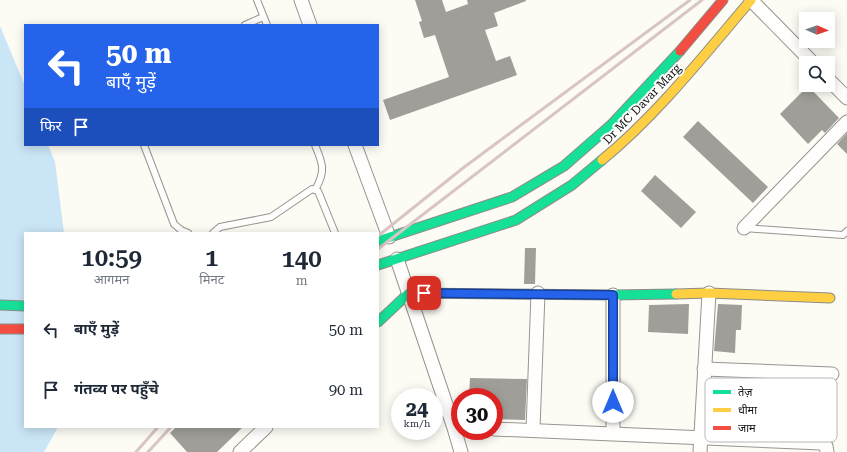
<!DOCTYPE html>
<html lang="hi">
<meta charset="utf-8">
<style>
:root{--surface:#fff;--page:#f6f6f7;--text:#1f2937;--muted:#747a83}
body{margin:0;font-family:"Roboto Serif","Noto Sans Devanagari",serif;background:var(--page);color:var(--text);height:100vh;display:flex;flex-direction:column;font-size:15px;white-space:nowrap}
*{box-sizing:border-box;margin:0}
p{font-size:13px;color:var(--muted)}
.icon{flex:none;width:22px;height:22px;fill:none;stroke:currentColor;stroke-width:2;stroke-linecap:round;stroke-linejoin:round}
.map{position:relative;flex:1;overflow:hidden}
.side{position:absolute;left:24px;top:232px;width:355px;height:196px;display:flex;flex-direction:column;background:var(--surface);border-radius:0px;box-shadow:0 2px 10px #0003}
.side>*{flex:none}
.top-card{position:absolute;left:24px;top:24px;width:355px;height:122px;border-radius:0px;box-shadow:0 2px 10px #0003;background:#2563eb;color:#fff;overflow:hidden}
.needle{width:26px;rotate:92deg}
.controls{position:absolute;left:799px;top:12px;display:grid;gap:8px}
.controls a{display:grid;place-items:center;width:36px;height:36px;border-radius:0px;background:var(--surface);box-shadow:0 2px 10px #0003;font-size:20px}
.speed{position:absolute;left:391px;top:388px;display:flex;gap:8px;font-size:20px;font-weight:700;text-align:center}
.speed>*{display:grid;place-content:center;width:52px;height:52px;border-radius:50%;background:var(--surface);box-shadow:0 2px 10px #0003;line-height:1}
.speed small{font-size:10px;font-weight:400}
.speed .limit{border:6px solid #d22;background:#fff;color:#111}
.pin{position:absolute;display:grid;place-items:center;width:34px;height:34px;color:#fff;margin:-17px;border-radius:8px;box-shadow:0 2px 6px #0006}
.me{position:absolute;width:44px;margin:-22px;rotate:0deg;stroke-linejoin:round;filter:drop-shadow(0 0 3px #0008)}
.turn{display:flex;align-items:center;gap:14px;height:84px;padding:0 16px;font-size:18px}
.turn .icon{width:52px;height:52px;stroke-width:2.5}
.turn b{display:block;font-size:28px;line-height:34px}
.then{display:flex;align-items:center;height:38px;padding:0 16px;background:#0003;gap:8px;font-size:15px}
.eta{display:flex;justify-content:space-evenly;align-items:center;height:68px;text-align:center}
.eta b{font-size:24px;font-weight:600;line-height:28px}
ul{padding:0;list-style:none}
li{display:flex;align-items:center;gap:12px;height:60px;padding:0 16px}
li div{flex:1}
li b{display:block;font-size:15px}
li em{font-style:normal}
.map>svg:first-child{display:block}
.water{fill:#cae5f6}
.building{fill:#a09e99}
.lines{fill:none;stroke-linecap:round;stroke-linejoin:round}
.lane-casing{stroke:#969592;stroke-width:8}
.street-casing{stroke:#969592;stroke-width:15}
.fast-casing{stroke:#8c8c89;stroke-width:11}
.slow-casing{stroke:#8c8c89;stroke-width:11}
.jam-casing{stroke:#8c8c89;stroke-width:11}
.lane{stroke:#fffefd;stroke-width:6}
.street{stroke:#fffefd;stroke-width:13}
.fast{stroke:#16e098;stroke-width:9}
.slow{stroke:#ffcf43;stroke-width:9}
.jam{stroke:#f24e42;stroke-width:9}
.rail{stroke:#d8c5c4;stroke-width:3}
.route-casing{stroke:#184099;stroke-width:10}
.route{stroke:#2563eb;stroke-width:7}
.labels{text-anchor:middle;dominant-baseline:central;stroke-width:4;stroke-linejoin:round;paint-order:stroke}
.street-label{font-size:12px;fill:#0f0f0f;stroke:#fff}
.key{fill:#fff;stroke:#b7b7b7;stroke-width:1}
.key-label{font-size:11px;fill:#0f0f0f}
</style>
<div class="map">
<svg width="847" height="452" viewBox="0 0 847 452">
<rect width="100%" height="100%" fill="#fcfbf4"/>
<path class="water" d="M0 26 25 86V145H48L55 162 64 233H25V427H58L44 452H0Z"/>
<g class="building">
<path d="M415 0H442L446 12 468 4 467 0H526V1L494 13 498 26 485 30 496 61 510 56 517 75 390 120 383 100 449 77 435 35 424 38 419 22 422 21Z"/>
<path d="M808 86 839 118 825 133 822 130 808 144 780 114Z"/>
<path d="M698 121 768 187 753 203 683 137Z"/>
<path d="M847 133V154L837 144Z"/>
<path d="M655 175 696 212 681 228 641 191Z"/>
<path d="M525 248H536L535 284H524Z"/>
<path d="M689 304 688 334 648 332 649 305Z"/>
<path d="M718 304 742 305 741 330H736L735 353 714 351Z"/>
<path d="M470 378 527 379 525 420 494 419V397H469Z"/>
<path d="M176 427H243L217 452H187L170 433Z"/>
</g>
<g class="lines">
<g class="lane-casing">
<g id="lane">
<path d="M257 0 267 25"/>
<path d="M245 25 263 17"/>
<path d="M144 145 174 224 181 230 188 233"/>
<path d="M315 145C323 164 326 171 315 190"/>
<path d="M744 228 843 235 847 231"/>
<path d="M213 233 220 227 271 217 312 189 318 191 335 233"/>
</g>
</g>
<g class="street-casing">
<g id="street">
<path d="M301 0 310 25"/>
<path d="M751 0 813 63"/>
<path d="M828 79 847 98"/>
<path d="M355 145 389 237"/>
<path d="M744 228 847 122"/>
<path d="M397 259 454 428 461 452"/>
<path d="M704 369 832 374"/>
<path d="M494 429 821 443 826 446 827 452"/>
<path d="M533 429 538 293"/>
<path d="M613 433V295"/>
<path d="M240 452 266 427"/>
<path d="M700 452 709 293"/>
</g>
</g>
<g class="fast-casing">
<g id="fast">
<path d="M378 241 512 197 564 166 611 125 680 51"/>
<path d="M378 265 516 220 572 185 602 160"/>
<path d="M0 305 25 306"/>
<path d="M378 322 409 293 613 295 676 294"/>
</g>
</g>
<g class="slow-casing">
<g id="slow">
<path d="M602 160C658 114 704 55 751 0"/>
<path d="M676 294 709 293 830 298"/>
</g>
</g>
<g class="jam-casing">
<g id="jam">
<path d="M680 51 723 0"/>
<path d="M0 329H25"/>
</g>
</g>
<use href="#lane" class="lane"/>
<use href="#street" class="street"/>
<use href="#fast" class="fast"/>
<use href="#slow" class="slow"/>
<use href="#jam" class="jam"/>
<g class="rail">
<path d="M378 236 463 168 690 0"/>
<path d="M378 249 702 0"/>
<path d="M136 452 158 427"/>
<path d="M148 452 171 427"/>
</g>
</g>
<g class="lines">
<g class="route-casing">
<path id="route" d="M424 293 613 295V402"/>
</g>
<use href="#route" class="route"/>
</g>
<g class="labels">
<g class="street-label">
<text transform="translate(642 104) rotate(-46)">Dr MC Davar Marg</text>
</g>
</g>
<rect x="705" y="378" width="132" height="64" rx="6" class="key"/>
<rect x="713" y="390" width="18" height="4" fill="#16e098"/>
<rect x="713" y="408" width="18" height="4" fill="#ffcf43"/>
<rect x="713" y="426" width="18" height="4" fill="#f24e42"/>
<g class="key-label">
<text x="738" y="396">तेज़</text>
<text x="738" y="414">धीमा</text>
<text x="738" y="432">जाम</text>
</g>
</svg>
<div class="controls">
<a><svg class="needle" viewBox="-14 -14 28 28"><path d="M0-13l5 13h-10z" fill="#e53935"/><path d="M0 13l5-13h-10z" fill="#747a83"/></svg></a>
<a><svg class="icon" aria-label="search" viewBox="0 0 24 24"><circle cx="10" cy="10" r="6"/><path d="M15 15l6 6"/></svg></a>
</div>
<div class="speed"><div>24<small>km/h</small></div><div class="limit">30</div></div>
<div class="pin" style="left:424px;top:293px;background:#d93025"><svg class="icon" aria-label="arrive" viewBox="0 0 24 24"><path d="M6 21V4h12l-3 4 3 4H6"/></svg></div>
<svg class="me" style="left:613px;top:402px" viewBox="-20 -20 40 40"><circle r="19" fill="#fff"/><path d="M0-13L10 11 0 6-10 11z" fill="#2563eb"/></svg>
<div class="top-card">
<div class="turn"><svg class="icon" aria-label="left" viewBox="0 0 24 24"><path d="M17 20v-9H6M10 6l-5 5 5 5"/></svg><div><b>50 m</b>बाएँ मुड़ें</div></div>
<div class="then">फिर<svg class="icon" aria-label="arrive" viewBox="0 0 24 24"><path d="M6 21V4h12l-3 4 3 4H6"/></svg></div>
</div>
<section class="side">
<div class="eta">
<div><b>10:59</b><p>आगमन</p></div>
<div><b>1</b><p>मिनट</p></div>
<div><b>140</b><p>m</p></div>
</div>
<ul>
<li><svg class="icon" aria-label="left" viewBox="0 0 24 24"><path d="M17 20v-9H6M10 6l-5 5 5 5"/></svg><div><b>बाएँ मुड़ें</b></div><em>50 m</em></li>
<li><svg class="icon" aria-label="arrive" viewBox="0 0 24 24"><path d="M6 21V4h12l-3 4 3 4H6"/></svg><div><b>गंतव्य पर पहुँचे</b></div><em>90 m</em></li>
</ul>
</section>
</div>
